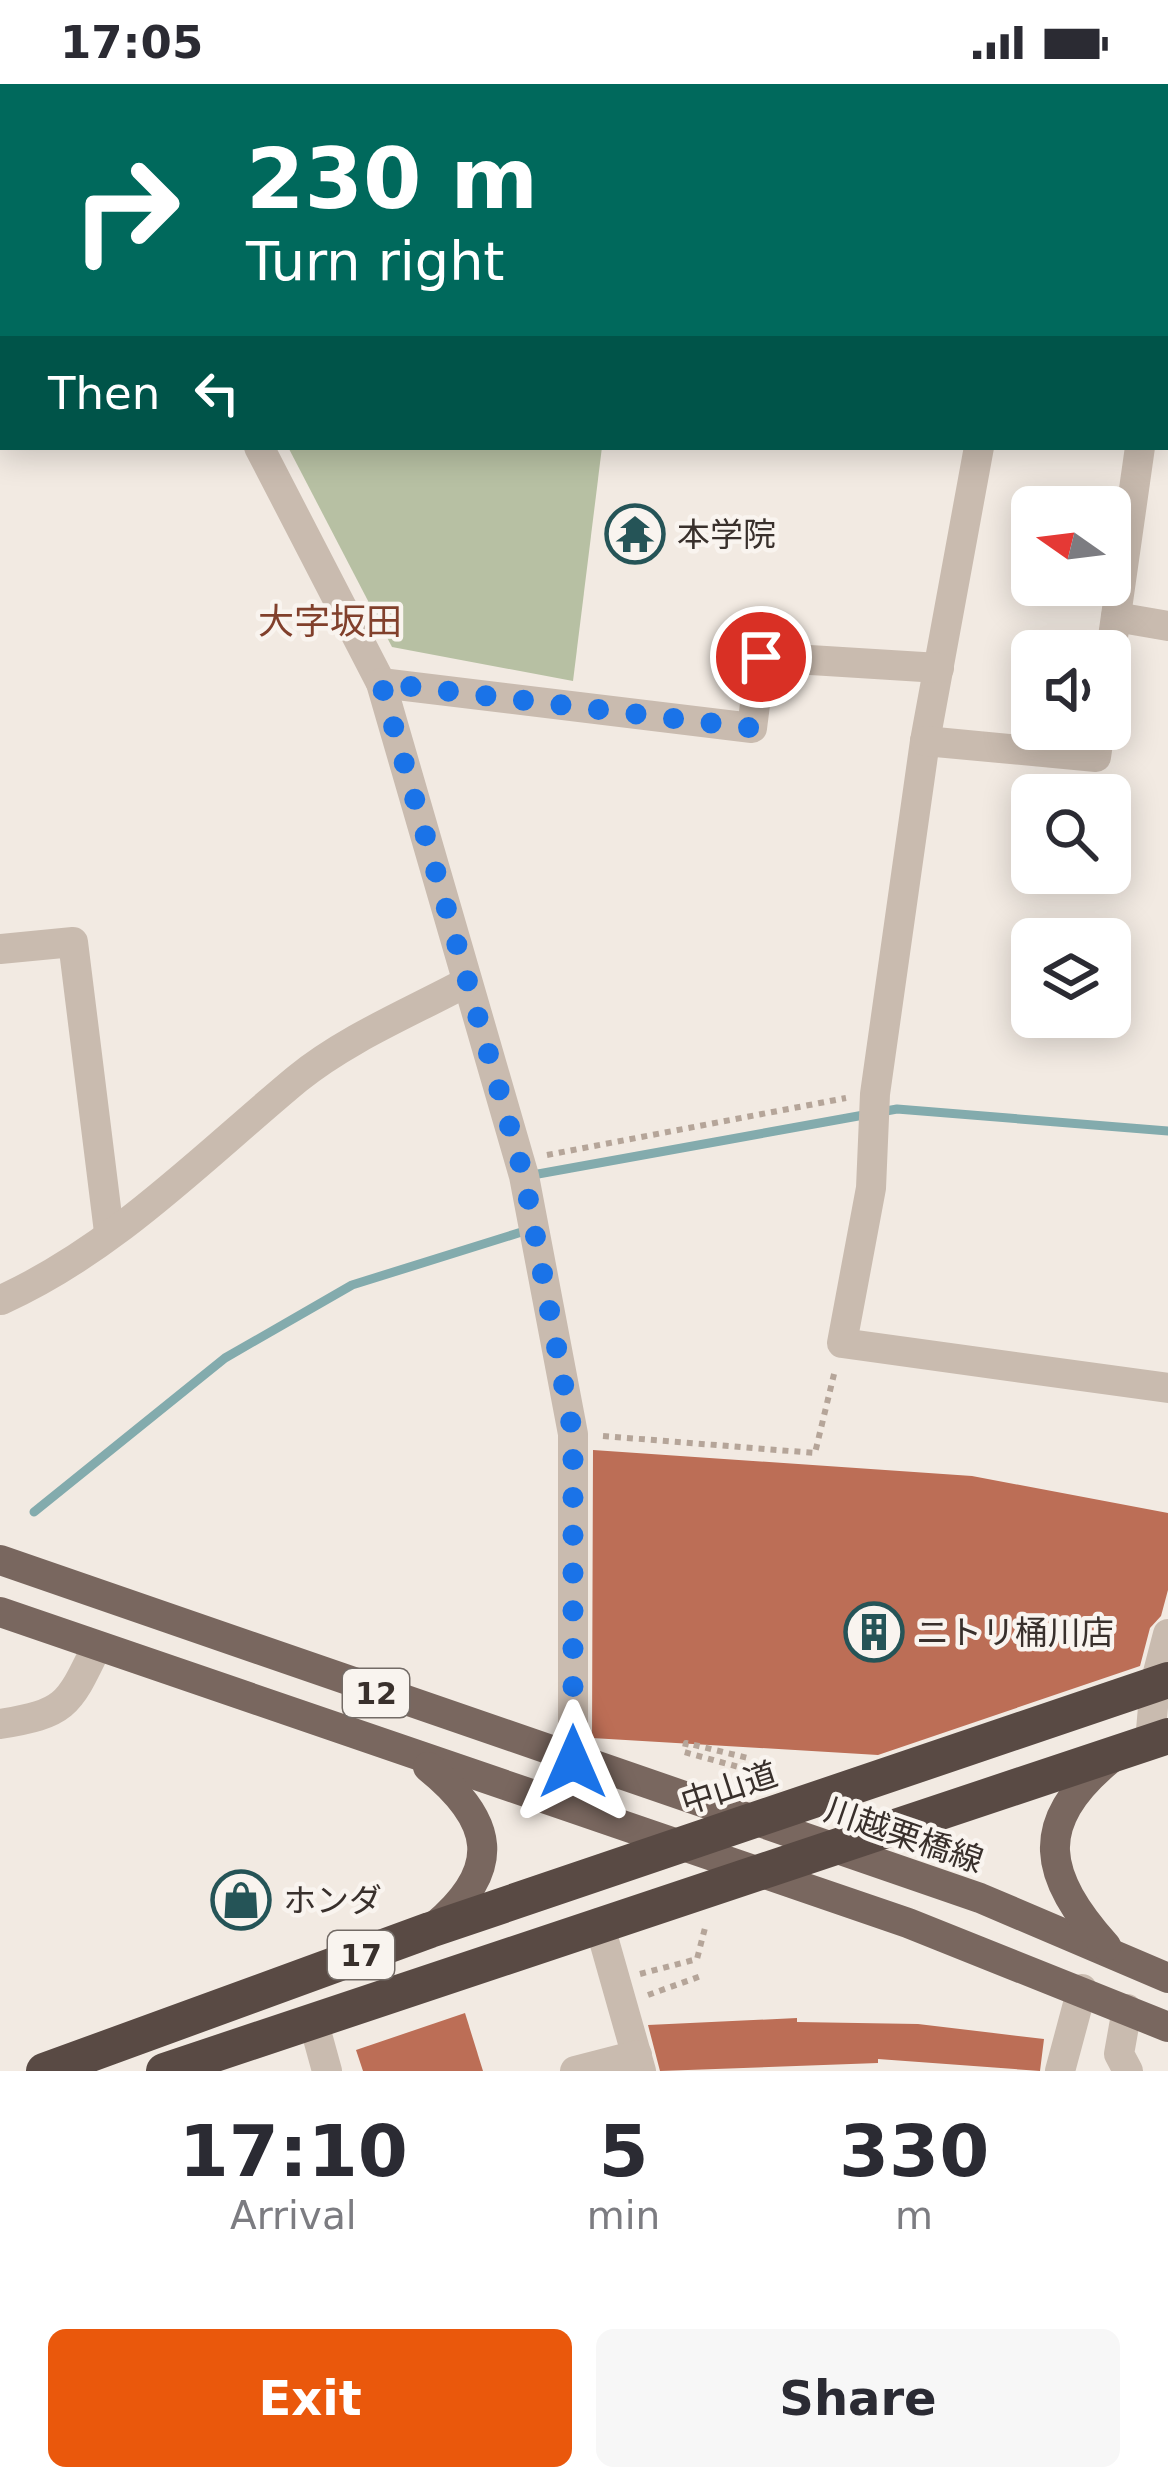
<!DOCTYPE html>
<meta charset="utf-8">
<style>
:root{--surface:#fff;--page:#f7f7f7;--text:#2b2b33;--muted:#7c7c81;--accent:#ea580c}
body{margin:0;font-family:"DejaVu Sans","Noto Sans JP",sans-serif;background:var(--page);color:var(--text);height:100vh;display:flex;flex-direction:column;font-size:45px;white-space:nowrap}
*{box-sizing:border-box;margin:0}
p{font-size:39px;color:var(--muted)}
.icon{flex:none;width:66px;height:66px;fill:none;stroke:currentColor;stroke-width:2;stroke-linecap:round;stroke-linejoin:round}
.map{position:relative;height:1987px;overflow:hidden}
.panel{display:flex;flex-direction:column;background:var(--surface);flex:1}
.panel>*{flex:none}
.hud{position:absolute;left:0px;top:0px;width:1170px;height:366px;box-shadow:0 6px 30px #0003;background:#00695c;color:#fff;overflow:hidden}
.needle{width:78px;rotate:284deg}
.tools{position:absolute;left:1011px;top:402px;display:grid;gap:24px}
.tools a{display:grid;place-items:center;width:120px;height:120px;border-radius:18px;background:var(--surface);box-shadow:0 6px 30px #0003;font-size:60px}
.pin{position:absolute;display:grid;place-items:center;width:102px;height:102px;color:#fff;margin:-51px;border:6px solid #fff;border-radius:50%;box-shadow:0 3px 12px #0007}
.me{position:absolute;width:132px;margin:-66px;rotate:0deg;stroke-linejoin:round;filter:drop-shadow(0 0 9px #0008)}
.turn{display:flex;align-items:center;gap:42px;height:252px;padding:0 48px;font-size:54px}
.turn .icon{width:156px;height:156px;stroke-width:2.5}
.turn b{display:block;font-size:84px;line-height:102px}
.then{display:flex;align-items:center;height:114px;padding:0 48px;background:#0003;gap:24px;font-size:45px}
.eta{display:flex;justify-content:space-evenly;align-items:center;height:204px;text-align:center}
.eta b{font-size:72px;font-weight:700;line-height:84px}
.primary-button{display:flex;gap:24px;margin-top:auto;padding:24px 48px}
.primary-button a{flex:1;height:138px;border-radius:18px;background:var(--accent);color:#fff;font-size:48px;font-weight:700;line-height:138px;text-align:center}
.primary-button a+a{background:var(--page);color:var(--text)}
.status{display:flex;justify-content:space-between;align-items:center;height:84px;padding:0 60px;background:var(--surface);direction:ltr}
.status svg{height:33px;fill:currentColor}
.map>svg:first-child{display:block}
.green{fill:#b7c0a3}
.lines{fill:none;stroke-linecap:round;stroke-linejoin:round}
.stream{stroke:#83abad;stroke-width:9}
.building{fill:#bc6e56}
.path{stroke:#b5a599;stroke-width:6;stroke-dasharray:6 6;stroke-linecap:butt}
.minor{stroke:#c9bbaf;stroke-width:30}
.major{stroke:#79675f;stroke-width:30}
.highway{stroke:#594a44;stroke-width:36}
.route{stroke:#1a73e8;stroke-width:21;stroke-dasharray:0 37.8}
.labels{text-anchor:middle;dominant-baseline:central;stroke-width:9;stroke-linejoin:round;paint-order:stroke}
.shield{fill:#f9f4ef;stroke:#736b66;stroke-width:3}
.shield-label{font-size:30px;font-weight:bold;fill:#39302c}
.poi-label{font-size:33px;fill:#39302c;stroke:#f9f4ef;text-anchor:start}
.street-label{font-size:33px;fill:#39302c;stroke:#f9f4ef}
.neighbourhood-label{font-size:36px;fill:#81402c;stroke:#f9f4ef}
</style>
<div class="status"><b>17:05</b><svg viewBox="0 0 49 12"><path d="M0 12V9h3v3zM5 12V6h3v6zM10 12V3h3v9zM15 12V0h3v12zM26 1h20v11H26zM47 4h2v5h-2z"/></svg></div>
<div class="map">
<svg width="1168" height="1987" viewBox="0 0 1168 1987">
<rect width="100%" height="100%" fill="#f2eae2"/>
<path class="green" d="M288 363H602L573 597 392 563Z"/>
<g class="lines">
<g class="stream">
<path d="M527 1092 897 1025 1168 1047"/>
<path d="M34 1428 225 1274 352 1201 528 1146"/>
</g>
</g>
<g class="building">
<path d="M593 1366 972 1392 1168 1429V1506L1161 1532 1150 1544 1140 1582 878 1671 592 1654Z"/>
<path d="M465 1929 483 1987H363L356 1966Z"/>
<path d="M797 1934V1938L918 1940 1044 1955 1040 1987 878 1975V1979L660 1987 648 1941Z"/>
</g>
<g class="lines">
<g class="path">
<path d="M547 1071 846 1014"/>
<path d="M603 1352 815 1369 835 1286"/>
<path d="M742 1699 746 1685 684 1668 686 1659 748 1674"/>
<path d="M640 1890 697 1875 706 1840"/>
<path d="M648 1911 701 1892"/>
</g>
<g class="minor">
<path d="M70 0 71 3"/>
<path d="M1048 3V0"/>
<path d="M1167 68H1168"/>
<path d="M1167 187 1168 181"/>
<path d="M1167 316 1168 317"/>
<path d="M259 363 381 599 524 1092 573 1350V1678"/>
<path d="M979 363 925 657 875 1010 871 1104 842 1259 1168 1304"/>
<path d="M1116 533 1168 542"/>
<path d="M1110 574 1140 363"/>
<path d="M381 599 752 644 761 573 939 584"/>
<path d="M925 657 1096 673 1100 645"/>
<path d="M0 865 73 858 109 1148"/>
<path d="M1 1216C114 1165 203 1073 297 995 346 955 409 929 465 899"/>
<path d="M0 1640C66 1629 68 1622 97 1562"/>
<path d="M1150 1658 1155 1600 1168 1550"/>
<path d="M599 1839 641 1987"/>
<path d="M1127 1925 1119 1970 1128 1987"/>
<path d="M313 1936 327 1987"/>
<path d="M575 1987 637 1971"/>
<path d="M1060 1987 1082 1905"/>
</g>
<g class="major">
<path d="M0 1476 980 1814 1168 1894"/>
<path d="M0 1528 908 1839 1168 1943"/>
<path d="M428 1683C495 1737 503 1785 435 1842"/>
<path d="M1106 1862C1044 1792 1031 1740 1109 1676"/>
</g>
<g class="highway">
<path d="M44 1987 430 1846 1168 1596"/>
<path d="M164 1987 1168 1652"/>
</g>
</g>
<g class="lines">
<path class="route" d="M573 1678V1350L524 1092 381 599 752 644 761 573"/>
</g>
<defs>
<g id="temple-ring" transform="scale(3)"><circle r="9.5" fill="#f9f4ef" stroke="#255457" stroke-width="1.5"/><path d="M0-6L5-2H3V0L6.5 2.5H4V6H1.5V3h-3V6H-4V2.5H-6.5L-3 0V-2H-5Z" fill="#255457"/></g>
<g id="building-ring" transform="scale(3)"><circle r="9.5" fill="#f9f4ef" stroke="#255457" stroke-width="1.5"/><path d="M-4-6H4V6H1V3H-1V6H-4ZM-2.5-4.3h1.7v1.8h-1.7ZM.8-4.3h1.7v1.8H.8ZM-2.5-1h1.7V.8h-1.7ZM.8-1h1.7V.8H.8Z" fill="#255457"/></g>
<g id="shop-ring" transform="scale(3)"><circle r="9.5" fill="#f9f4ef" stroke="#255457" stroke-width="1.5"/><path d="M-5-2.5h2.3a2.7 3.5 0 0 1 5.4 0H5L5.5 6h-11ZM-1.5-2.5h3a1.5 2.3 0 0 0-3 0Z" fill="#255457"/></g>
</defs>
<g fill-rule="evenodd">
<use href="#temple-ring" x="635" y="450"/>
<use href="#building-ring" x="874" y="1548"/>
<use href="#shop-ring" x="241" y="1816"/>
</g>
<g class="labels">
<g class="shield">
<rect x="343" y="1585" width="66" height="48" rx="9"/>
<rect x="328" y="1847" width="66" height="48" rx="9"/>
</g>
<g class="shield-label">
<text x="376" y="1609">12</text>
<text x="361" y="1871">17</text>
</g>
<g class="poi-label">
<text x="677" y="450">本学院</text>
<text x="916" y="1548">ニトリ桶川店</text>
<text x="283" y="1816">ホンダ</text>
</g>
<g class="street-label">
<text transform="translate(729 1704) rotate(-18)">中山道</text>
<text transform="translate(904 1751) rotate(19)">川越栗橋線</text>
</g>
<g class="neighbourhood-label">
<text x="330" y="537">大字坂田</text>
</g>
</g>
</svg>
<div class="tools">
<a><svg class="needle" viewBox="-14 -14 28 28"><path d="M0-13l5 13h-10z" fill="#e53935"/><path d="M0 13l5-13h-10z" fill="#7c7c81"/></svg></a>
<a><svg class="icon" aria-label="sound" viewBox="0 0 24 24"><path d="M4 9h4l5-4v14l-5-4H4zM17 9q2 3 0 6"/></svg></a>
<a><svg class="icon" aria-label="search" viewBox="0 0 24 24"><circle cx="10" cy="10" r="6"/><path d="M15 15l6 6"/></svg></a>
<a><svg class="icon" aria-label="layers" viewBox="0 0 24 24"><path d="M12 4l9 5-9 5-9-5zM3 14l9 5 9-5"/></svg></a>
</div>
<div class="pin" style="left:761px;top:573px;background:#d93025"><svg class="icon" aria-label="arrive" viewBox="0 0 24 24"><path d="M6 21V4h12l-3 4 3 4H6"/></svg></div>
<svg class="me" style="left:573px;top:1678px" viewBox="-20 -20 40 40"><path d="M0-17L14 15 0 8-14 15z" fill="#1a73e8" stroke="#fff" stroke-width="4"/></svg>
<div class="hud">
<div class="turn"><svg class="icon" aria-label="right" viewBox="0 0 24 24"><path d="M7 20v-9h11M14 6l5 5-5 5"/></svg><div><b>230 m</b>Turn right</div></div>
<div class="then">Then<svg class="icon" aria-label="left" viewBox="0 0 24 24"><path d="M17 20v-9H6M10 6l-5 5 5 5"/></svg></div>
</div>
</div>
<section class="panel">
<div class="eta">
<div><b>17:10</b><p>Arrival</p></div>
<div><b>5</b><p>min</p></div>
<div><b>330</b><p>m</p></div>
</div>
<div class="primary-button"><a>Exit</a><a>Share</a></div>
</section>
